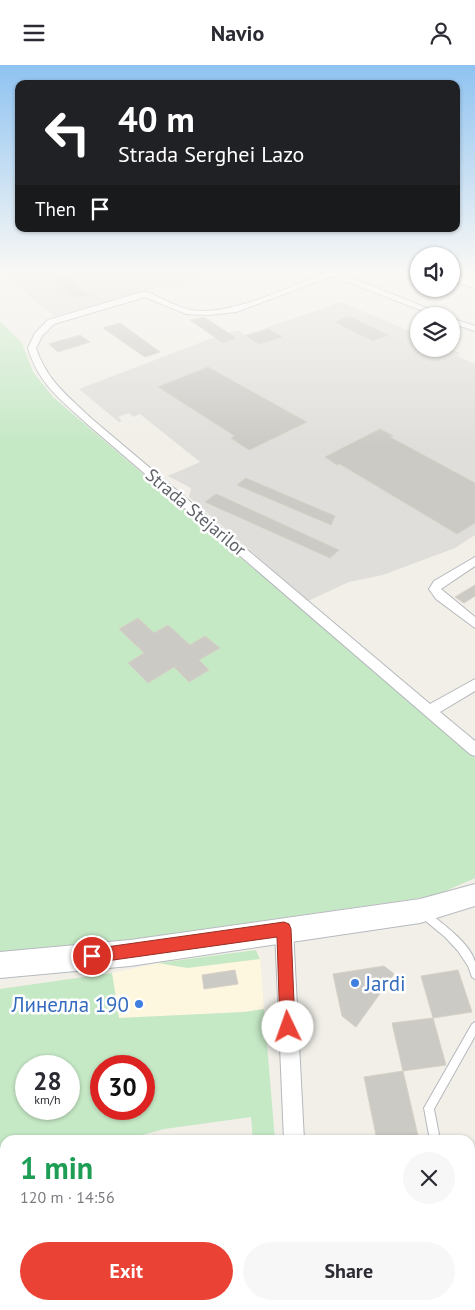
<!DOCTYPE html>
<meta charset="utf-8">
<style>
:root{--surface:#fff;--page:#f7f7f7;--text:#2b2b33;--muted:#7c7c81;--accent:#ea4335}
body{margin:0;font-family:"PT Sans",sans-serif;background:var(--page);color:var(--text);height:100vh;display:flex;flex-direction:column;font-size:19px;white-space:nowrap}
*{box-sizing:border-box;margin:0}
p{font-size:16px;color:var(--muted)}
.icon{flex:none;width:28px;height:28px;fill:none;stroke:currentColor;stroke-width:2;stroke-linecap:round;stroke-linejoin:round}
.map{position:relative;flex:1;overflow:hidden}
.drawer{position:absolute;left:0px;top:1070px;width:475px;height:175px;display:flex;flex-direction:column;background:var(--surface);border-radius:15px 15px 0 0;box-shadow:0 1px 4px #0004}
.drawer>*{flex:none}
.banner{position:absolute;left:15px;top:15px;width:445px;height:152px;border-radius:10px;box-shadow:0 1px 4px #0004;background:#202124;color:#fff;overflow:hidden}
.buttons{position:absolute;left:410px;top:182px;display:grid;gap:10px}
.buttons a{display:grid;place-items:center;width:50px;height:50px;border-radius:50%;background:var(--surface);box-shadow:0 1px 4px #0004;font-size:25px}
.speed{position:absolute;left:15px;top:990px;display:flex;gap:10px;font-size:25px;font-weight:700;text-align:center}
.speed>*{display:grid;place-content:center;width:65px;height:65px;border-radius:50%;background:var(--surface);box-shadow:0 1px 4px #0004;line-height:1}
.speed small{font-size:12px;font-weight:400}
.speed .limit{border:8px solid #d22;background:#fff;color:#111}
.pin{position:absolute;display:grid;place-items:center;width:42px;height:42px;color:#fff;margin:-21px;border:2px solid #fff;border-radius:50%;box-shadow:0 1px 5px #0007}
.me{position:absolute;width:55px;margin:-28px;rotate:357deg;stroke-linejoin:round;filter:drop-shadow(0 0 4px #0008)}
.turn{display:flex;align-items:center;gap:18px;height:105px;padding:0 20px;font-size:22px}
.turn .icon{width:65px;height:65px;stroke-width:2.5}
.turn b{display:block;font-size:35px;line-height:42px}
.then{display:flex;align-items:center;height:48px;padding:0 20px;background:#0003;gap:10px;font-size:19px}
.round{display:grid;place-items:center;flex:none;width:52px;height:52px;border-radius:26px;background:var(--page)}
.summary{display:flex;align-items:center;justify-content:space-between;height:85px;padding:0 20px}
h1{font-size:30px;font-weight:700;line-height:38px;color:#1e9e55}
.cta{display:flex;gap:10px;margin-top:auto;padding:10px 20px}
.cta a{flex:1;height:58px;border-radius:30px;background:var(--accent);color:#fff;font-size:20px;font-weight:700;line-height:58px;text-align:center}
.cta a+a{background:var(--page);color:var(--text)}
header{display:flex;justify-content:space-between;align-items:center;height:65px;padding:0 20px;background:var(--surface);font-size:22px;font-weight:700}
.map>svg:first-child{display:block}
.commercial{fill:#fef7e0}
.industrial{fill:#e0deda}
.green{fill:#c5e8c5;fill-rule:evenodd}
.building{fill:#cccac5;stroke:#d6d1c6}
.lines{fill:none;stroke-linecap:round;stroke-linejoin:round}
.lane-casing{stroke:#b5b8bc;stroke-width:2}
.street-casing{stroke:#b5b8bc;stroke-width:2}
.secondary-casing{stroke:#b6babf;stroke-width:2}
.lane{fill:#fff;fill-rule:evenodd}
.street{fill:#fff;fill-rule:evenodd}
.secondary{fill:#fff;fill-rule:evenodd}
.route{fill:#ea4335;stroke:#982c22}
.shop-dot{fill:#3f7fe0;stroke:#fff;stroke-width:2}
.labels{text-anchor:middle;dominant-baseline:central;stroke-width:5;stroke-linejoin:round;paint-order:stroke}
.street-label{font-size:18px;fill:#5f6368;stroke:#fff}
.near-shop-label{font-size:21px;fill:#366cbe;stroke:#fff;text-anchor:start}
</style>
<header><svg class="icon" aria-label="menu" viewBox="0 0 24 24"><path d="M4 6h16M4 12h16M4 18h16"/></svg>Navio<svg class="icon" aria-label="person" viewBox="0 0 24 24"><circle cx="12" cy="8" r="4"/><path d="M4 21q1-7 8-7t8 7"/></svg></header>
<div class="map">
<svg width="475" height="1245" viewBox="0 0 475 1245">
<rect width="100%" height="100%" fill="#f1efe8"/>
<path class="commercial" d="M256 885 260 891 264 944 244 947 119 953 112 908 158 898Z"/>
<g class="industrial">
<path d="M0 207H215L194 213 199 216 172 224 165 221 147 225 54 251Z"/>
<path d="M341 237 419 270V284H449L460 288 457 291 475 299V470L455 483 383 510 349 517 308 536 189 432 191 423 168 411 200 397 140 349 133 352 129 348 118 352 122 356 119 357 79 324 215 272 238 265 245 270Z"/>
</g>
<g class="green">
<path d="M0 256 22 278 33 307 53 332 475 693V813L434 831 21 890 0 887Z"/>
<path d="M256 885 260 894 187 903 158 898Z"/>
<path d="M112 908 119 953 244 947 264 944 275 1075H253L251 1052 164 1064 124 1075H5V1106L0 1108V924ZM69 1001V1044H26V1001ZM144 1001V1044H101V1001Z"/>
<path d="M475 1089V1161L470 1142V1090Z"/>
</g>
<g class="building">
<path d="M65 213 89 230 76 233 53 216Z"/>
<path d="M349 251 388 270 373 276 335 257Z"/>
<path d="M204 252 236 273 223 278 190 255Z"/>
<path d="M120 258 160 287 145 292 103 263Z"/>
<path d="M268 264 282 272 259 279 246 271Z"/>
<path d="M80 270 90 277 58 287 49 279Z"/>
<path d="M208 302 294 350 307 357 249 385 231 373 235 371 158 322Z"/>
<path d="M380 364 393 371 390 372 475 418V458L457 469 340 399 337 400 325 392Z"/>
<path d="M246 413 335 451 331 460 237 420Z"/>
<path d="M216 429 223 432 339 485 330 493 205 437Z"/>
<path d="M475 520V531L464 538 455 532Z"/>
<path d="M138 553 154 568 168 560 190 580 205 571 220 583 199 595 209 605 189 617 174 602 148 618 128 598 144 588 119 564Z"/>
<path d="M384 901 394 909 356 962 342 951 333 909Z"/>
<path d="M235 905 238 919 204 924 202 910Z"/>
<path d="M458 905 472 947 433 953 421 911Z"/>
<path d="M433 953 446 1000 403 1006 392 958Z"/>
<path d="M403 1006 419 1075H377L364 1012Z"/>
</g>
<g class="lines">
<g class="lane-casing">
<g id="lane">
<path d="M425 846 428 847C442 858 471 879 475 897 475 902 475 908 475 914L472 912 468 901 458 886 445 872 422 853 421 850 422 847Z"/>
<path d="M475 957V971L434 1044 440 1075H430L424 1043 472 959Z"/>
<path d="M475 1204V1216L470 1217V1205Z"/>
<path d="M475 1237V1245H458L460 1241 470 1240V1238Z"/>
<path d="M306 1240H341L339 1244 337 1245H302L304 1241Z"/>
</g>
</g>
<g class="street-casing">
<g id="street">
<path d="M325 207H339V208L447 251H436L332 211 236 247 208 250 186 249 145 232 54 259 42 271 36 283C47 316 68 331 92 354L430 639 475 614V626L440 647 475 676V691L470 689 86 358C60 334 38 318 28 283L35 268 48 255 142 227H148C161 233 177 242 191 245 229 252 289 222 325 208Z"/>
<path d="M451 253 475 261V266L451 258Z"/>
<path d="M475 492V501L441 524 475 552V563L436 534 429 524 434 516Z"/>
<path d="M284 856 290 858 293 864 304 1075H284L275 864 278 858Z"/>
<path d="M291 1240H315L316 1245H292Z"/>
</g>
</g>
<g class="secondary-casing">
<g id="secondary">
<path d="M451 209 475 216V223L451 216Z"/>
<path d="M475 819V841L420 858 130 901 0 913V887L130 875 420 834Z"/>
</g>
</g>
<use href="#lane" class="lane"/>
<use href="#street" class="street"/>
<use href="#secondary" class="secondary"/>
</g>
<linearGradient id="sky" x2="0" y2="1"><stop stop-color="#8fc3f1"/><stop offset="0.54" stop-color="#f9f8f5"/><stop offset="1" stop-color="#f9f8f5" stop-opacity="0"/></linearGradient>
<rect width="475" height="381" fill="url(#sky)"/>
<path class="route" d="M284 857 289 859 291 864 295 962 293 967 288 969 282 967 280 962 277 872 92 898 86 896 84 891 86 886 92 884Z"/>
<g class="shop-dot">
<circle cx="355" cy="918" r="5"/>
<circle cx="139" cy="939" r="5"/>
</g>
<g class="labels">
<g class="street-label">
<text transform="translate(196 447) rotate(40)">Strada Stejarilor</text>
</g>
<g class="near-shop-label">
<text x="365" y="918">Jardi</text>
<text x="129" y="939" text-anchor="end">Линелла 190</text>
</g>
</g>
</svg>
<div class="buttons">
<a><svg class="icon" aria-label="sound" viewBox="0 0 24 24"><path d="M4 9h4l5-4v14l-5-4H4zM17 9q2 3 0 6"/></svg></a>
<a><svg class="icon" aria-label="layers" viewBox="0 0 24 24"><path d="M12 4l9 5-9 5-9-5zM3 14l9 5 9-5"/></svg></a>
</div>
<div class="speed"><div>28<small>km/h</small></div><div class="limit">30</div></div>
<div class="pin" style="left:92px;top:891px;background:#d93025"><svg class="icon" aria-label="arrive" viewBox="0 0 24 24"><path d="M6 21V4h12l-3 4 3 4H6"/></svg></div>
<svg class="me" style="left:288px;top:962px" viewBox="-20 -20 40 40"><circle r="19" fill="#fff"/><path d="M0-13L10 11 0 6-10 11z" fill="#ea4335"/></svg>
<div class="banner">
<div class="turn"><svg class="icon" aria-label="left" viewBox="0 0 24 24"><path d="M17 20v-9H6M10 6l-5 5 5 5"/></svg><div><b>40 m</b>Strada Serghei Lazo</div></div>
<div class="then">Then<svg class="icon" aria-label="arrive" viewBox="0 0 24 24"><path d="M6 21V4h12l-3 4 3 4H6"/></svg></div>
</div>
<section class="drawer">
<div class="summary"><div><h1>1 min</h1><p>120 m · 14:56</p></div><a class="round"><svg class="icon" aria-label="close" viewBox="0 0 24 24"><path d="M6 6l12 12M18 6L6 18"/></svg></a></div>
<div class="cta"><a>Exit</a><a>Share</a></div>
</section>
</div>
